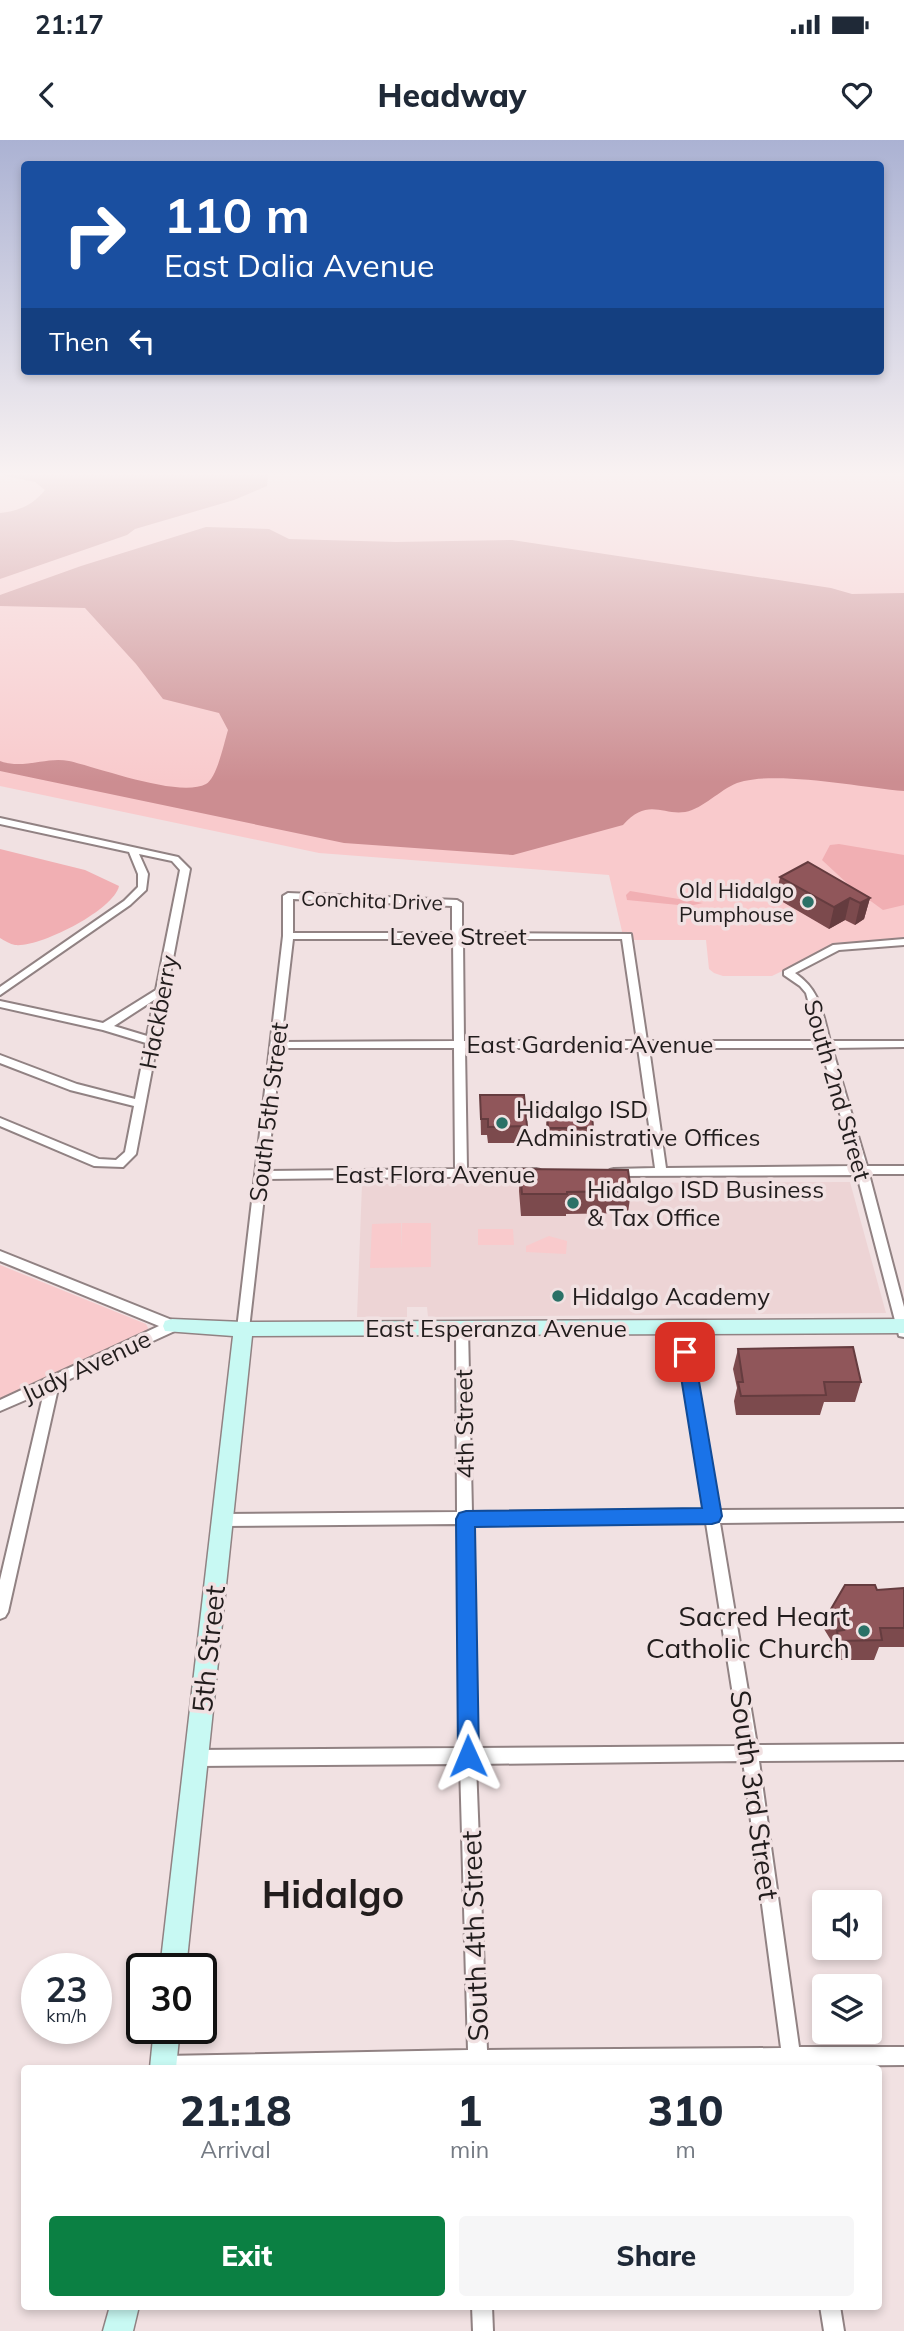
<!DOCTYPE html>
<style>
:root{--surface:#fff;--page:#f6f6f7;--text:#1f2937;--muted:#747a83;--accent:#0b8043}
body{margin:0;font-family:Mulish,sans-serif;background:var(--page);color:var(--text);height:100vh;display:flex;flex-direction:column;font-size:26px;white-space:nowrap}
*{box-sizing:border-box;margin:0}
p{font-size:23px;color:var(--muted)}
.icon{flex:none;width:38px;height:38px;fill:none;stroke:currentColor;stroke-width:2;stroke-linecap:round;stroke-linejoin:round}
.map{position:relative;flex:1;overflow:hidden}
.details{position:absolute;left:21px;top:1925px;width:861px;height:245px;display:flex;flex-direction:column;background:var(--surface);border-radius:7px;box-shadow:0 4px 10px #0003}
.details>*{flex:none}
.guide{position:absolute;left:21px;top:21px;width:863px;height:214px;border-radius:7px;box-shadow:0 4px 10px #0003;background:#1a4fa0;color:#fff;overflow:hidden}
.buttons{position:absolute;left:812px;top:1750px;display:grid;gap:14px}
.buttons a{display:grid;place-items:center;width:70px;height:70px;border-radius:7px;background:var(--surface);box-shadow:0 4px 10px #0003;font-size:35px}
.speed{position:absolute;left:21px;top:1813px;display:flex;gap:14px;font-size:35px;font-weight:700;text-align:center}
.speed>*{display:grid;place-content:center;width:91px;height:91px;border-radius:50%;background:var(--surface);box-shadow:0 4px 10px #0003;line-height:1}
.speed small{font-size:18px;font-weight:400}
.speed .limit{border:4px solid #111;border-radius:10px;background:#fff;color:#111}
.pin{position:absolute;display:grid;place-items:center;width:60px;height:60px;color:#fff;margin:-30px;border-radius:14px;box-shadow:0 4px 10px #0006}
.me{position:absolute;width:77px;margin:-38px;rotate:359deg;stroke-linejoin:round;filter:drop-shadow(0 0 5px #0008)}
.turn{display:flex;align-items:center;gap:24px;height:147px;padding:0 28px;font-size:32px}
.turn .icon{width:91px;height:91px;stroke-width:2.5}
.turn b{display:block;font-size:49px;line-height:60px}
.then{display:flex;align-items:center;height:66px;padding:0 28px;background:#0003;gap:14px;font-size:26px}
.eta{display:flex;justify-content:space-evenly;align-items:center;height:119px;text-align:center}
.eta b{font-size:42px;font-weight:800;line-height:49px}
.action{display:flex;gap:14px;margin-top:auto;padding:14px 28px}
.action a{flex:1;height:80px;border-radius:7px;background:var(--accent);color:#fff;font-size:28px;font-weight:800;line-height:80px;text-align:center}
.action a+a{background:var(--page);color:var(--text)}
.status{display:flex;justify-content:space-between;align-items:center;height:49px;padding:0 35px;background:var(--surface);direction:ltr}
.status svg{height:19px;fill:currentColor}
header{display:flex;justify-content:space-between;align-items:center;height:91px;padding:0 28px;background:var(--surface);font-size:32px;font-weight:800}
.map>svg:first-child{display:block}
.built{fill:#edd4d5}
.green{fill:#f9cacc}
.forest{fill:#cc8d91}
.water{fill:#f1afb3}
.lines{fill:none;stroke-linecap:round;stroke-linejoin:round}
.street-casing{stroke:#918283;stroke-width:4}
.secondary-casing{stroke:#918283;stroke-width:3}
.street{fill:#fff;fill-rule:evenodd}
.secondary{fill:#c8f9f3;fill-rule:evenodd}
.wall{fill:#7c4a4d}
.shaded-wall{fill:#653c3f}
.building{fill:#90565a;stroke:#653c3f;stroke-width:2}
.route{fill:#1a73e8;stroke:#114b97;stroke-width:2}
.poi-dot{fill:#2b7167;stroke:#f1e1e2;stroke-width:2.5}
.labels{text-anchor:middle;dominant-baseline:central;stroke-width:7;stroke-linejoin:round;paint-order:stroke}
.far-poi-label{font-size:21px;fill:#221d1d;stroke:#f1e1e2;text-anchor:end}
.far-street-label{font-size:21px;fill:#221d1d;stroke:#f1e1e2}
.street-label{font-size:24px;fill:#221d1d;stroke:#f1e1e2}
.poi-label{font-size:24px;fill:#221d1d;stroke:#f1e1e2;text-anchor:start}
.near-poi-label{font-size:28px;fill:#221d1d;stroke:#f1e1e2;text-anchor:end}
.near-street-label{font-size:28px;fill:#221d1d;stroke:#f1e1e2}
.near-district-label{font-size:38px;font-weight:bold;fill:#221d1d;stroke:#f1e1e2}
</style>
<div class="status"><b>21:17</b><svg viewBox="0 0 49 12"><path d="M0 12V9h3v3zM5 12V6h3v6zM10 12V3h3v9zM15 12V0h3v12zM26 1h20v11H26zM47 4h2v5h-2z"/></svg></div>
<header><svg class="icon" aria-label="back" viewBox="0 0 24 24"><path d="M15 5l-7 7 7 7"/></svg>Headway<svg class="icon" aria-label="heart" viewBox="0 0 24 24"><path d="M12 20l-8-8c-3-5 5-10 8-4 3-6 11-1 8 4z"/></svg></header>
<div class="map">
<svg width="904" height="2191" viewBox="0 0 904 2191">
<rect width="100%" height="100%" fill="#f1e1e2"/>
<path class="built" d="M850 1042 886 1173 428 1177 427 1167H407V1177H357L362 1044Z"/>
<g class="green">
<path d="M0 335H904V806L890 800 834 803 830 808 772 836H723L714 833 709 829 706 800H624L609 735 319 713 0 646Z"/>
<path d="M401 1083V1111L402 1083H431V1127L370 1128 372 1084Z"/>
<path d="M478 1089H513L514 1105H478Z"/>
<path d="M549 1096 567 1101 566 1114 526 1112V1106Z"/>
<path d="M0 1125 146 1184 149 1190 148 1193 0 1260Z"/>
</g>
<g class="forest">
<path d="M1 335H268L267 346 234 360 135 389 127 395 0 439V373C19 371 33 365 45 350L35 342Z"/>
<path d="M206 387 269 389 289 399 396 402 512 400 831 448 852 454 904 453V651C860 647 784 632 744 641 725 645 710 663 692 670 666 680 650 654 623 685L513 715 344 703 0 631V621C23 630 47 616 69 621 100 628 179 658 206 644 217 638 224 603 228 590L219 573 163 559 136 524 85 468 0 466V455L81 426Z"/>
</g>
<g class="water">
<path d="M839 704 904 715V765L883 770 850 746 822 720 830 705Z"/>
<path d="M0 709 85 730 119 746C114 770 39 808 15 805 10 804 5 801 0 798Z"/>
<path d="M630 751 703 763 689 766 627 760 626 755Z"/>
</g>
<g class="lines">
<g class="street-casing">
<g id="street">
<path d="M0 678 178 717 190 729 136 1014 123 1027 94 1026 0 986V978L99 1019 116 1020 125 1012 134 966 70 950 0 923V915L77 944 135 959 146 903 103 890 0 867V861L103 883 156 850 180 730 172 721 139 714 148 734 146 750 130 765 0 855V847L124 761 138 747V734L129 712 0 684ZM154 860 147 896 114 886Z"/>
<path d="M288 753 457 760 462 763V793L631 794 647 901H819L806 853 800 846 784 835V831L833 805 904 799V805L839 810 795 833C821 851 822 872 830 901H904V907L832 908 867 1026H904V1034H869L904 1167V1197L899 1196 898 1192 857 1035 610 1036 608 1033 610 1030 614 1029 655 1028 638 908H465L467 1029H536L540 1030 542 1033 540 1036 266 1039 249 1189 248 1193H238L237 1189 283 796V756ZM293 759 452 766V793H293ZM293 799H453L454 901 281 902ZM463 799H622L637 901H464ZM281 908H454L455 1029 267 1031ZM649 908H821L855 1026 666 1028Z"/>
<path d="M0 1111 177 1182 178 1186 177 1190 59 1244 8 1472 5 1477 0 1479V1440L44 1252 0 1271V1260L159 1186 0 1121Z"/>
<path d="M681 1182 686 1183 687 1187 718 1370 904 1369V1381L720 1383 757 1605 904 1604V1620L759 1621 799 1907H904V1925L802 1926V1928H784L783 1926 156 1928 155 1925 157 1918 164 1916 468 1910 460 1624 197 1626 191 1624 189 1618 191 1612 197 1610 460 1608 458 1384 222 1386 217 1384 215 1380 217 1376 222 1374 457 1372 456 1188 457 1184H467L468 1188 472 1372 704 1370 675 1187 676 1183ZM706 1383 741 1606 476 1608 472 1384ZM743 1621 781 1908 487 1910 476 1624Z"/>
<path d="M472 2166H492L493 2191H473Z"/>
<path d="M820 2166H840L844 2191H824Z"/>
</g>
</g>
<g class="secondary-casing">
<g id="secondary">
<path d="M172 1179 243 1182 904 1179V1193L252 1196 186 1829H160L233 1196 165 1191 163 1186 165 1181Z"/>
<path d="M154 1888H180L176 1928H150Z"/>
<path d="M110 2166H139L133 2191H103Z"/>
</g>
</g>
<use href="#street" class="street"/>
<use href="#secondary" class="secondary"/>
</g>
<g class="wall">
<path d="M780 737 870 758 864 779 855 785 845 780 829 789 776 758Z"/>
<path d="M480 955 527 986 526 1003H488L487 995H481Z"/>
<path d="M547 973 593 988 592 1004 547 1005 546 989Z"/>
<path d="M520 1029 631 1051 628 1073 566 1074V1076H521L519 1051Z"/>
<path d="M738 1209 861 1242 855 1262H824L820 1275H736L734 1261 737 1248 733 1229Z"/>
<path d="M904 1448V1507H879L874 1520H831L829 1510 832 1502 824 1489 831 1469 877 1450Z"/>
</g>
<g class="shaded-wall">
<path d="M850 758 845 780 829 789 834 767Z"/>
<path d="M870 758 864 779 855 785 860 763Z"/>
</g>
<g class="building">
<path d="M808 722 870 758 860 763 850 758 834 767 780 737Z"/>
<path d="M480 955H524L527 986 488 987V979H481Z"/>
<path d="M592 972 593 988H548L547 973Z"/>
<path d="M520 1029 628 1030 631 1051 567 1052V1054H522Z"/>
<path d="M853 1207 861 1242H824L826 1255 741 1256 738 1242H743L738 1209Z"/>
<path d="M845 1445H875L877 1450 904 1448V1488H880L882 1500 839 1501 837 1491 844 1490 831 1469Z"/>
</g>
<linearGradient id="sky" x2="0" y2="1"><stop stop-color="#abb2d3"/><stop offset="0.52" stop-color="#f9f2f2"/><stop offset="1" stop-color="#f9f2f2" stop-opacity="0"/></linearGradient>
<rect width="904" height="642" fill="url(#sky)"/>
<path class="route" d="M685 1205 691 1207 694 1212 722 1376 719 1382 712 1384 475 1387 479 1616 476 1624 468 1627 461 1624 458 1616 456 1379 459 1373 466 1371 702 1368 677 1212 679 1207Z"/>
<g class="poi-dot">
<circle cx="808" cy="762" r="7"/>
<circle cx="502" cy="983" r="7"/>
<circle cx="573" cy="1063" r="7"/>
<circle cx="558" cy="1156" r="7"/>
<circle cx="864" cy="1491" r="7"/>
</g>
<g class="labels">
<g class="far-poi-label">
<text x="794" y="750">Old Hidalgo<tspan x="794" dy="24">Pumphouse</tspan></text>
</g>
<g class="far-street-label">
<text transform="translate(372 760) rotate(2)">Conchita Drive</text>
</g>
<g class="street-label">
<text x="458" y="796">Levee Street</text>
<text transform="translate(158 872) rotate(-79)">Hackberry</text>
<text x="590" y="904">East Gardenia Avenue</text>
<text transform="translate(838 950) rotate(74)">South 2nd Street</text>
<text transform="translate(268 972) rotate(-83)">South 5th Street</text>
<text x="435" y="1034">East Flora Avenue</text>
<text x="496" y="1188">East Esperanza Avenue</text>
<text transform="translate(86 1226) rotate(-25)">Judy Avenue</text>
<text transform="translate(464 1284) rotate(-91)">4th Street</text>
</g>
<g class="poi-label">
<text x="516" y="969">Hidalgo ISD<tspan x="516" dy="28">Administrative Offices</tspan></text>
<text x="587" y="1049">Hidalgo ISD Business<tspan x="587" dy="28">&amp; Tax Office</tspan></text>
<text x="572" y="1156">Hidalgo Academy</text>
</g>
<g class="near-poi-label">
<text x="850" y="1475">Sacred Heart<tspan x="850" dy="32">Catholic Church</tspan></text>
</g>
<g class="near-street-label">
<text transform="translate(208 1509) rotate(-84)">5th Street</text>
<text transform="translate(755 1655) rotate(82)">South 3rd Street</text>
<text transform="translate(474 1796) rotate(-92)">South 4th Street</text>
</g>
<g class="near-district-label">
<text x="333" y="1754">Hidalgo</text>
</g>
</g>
</svg>
<div class="buttons">
<a><svg class="icon" aria-label="sound" viewBox="0 0 24 24"><path d="M4 9h4l5-4v14l-5-4H4zM17 9q2 3 0 6"/></svg></a>
<a><svg class="icon" aria-label="layers" viewBox="0 0 24 24"><path d="M12 4l9 5-9 5-9-5zM3 14l9 5 9-5"/></svg></a>
</div>
<div class="speed"><div>23<small>km/h</small></div><div class="limit">30</div></div>
<div class="pin" style="left:685px;top:1212px;background:#d93025"><svg class="icon" aria-label="arrive" viewBox="0 0 24 24"><path d="M6 21V4h12l-3 4 3 4H6"/></svg></div>
<svg class="me" style="left:468px;top:1616px" viewBox="-20 -20 40 40"><path d="M0-17L14 15 0 8-14 15z" fill="#1a73e8" stroke="#fff" stroke-width="4"/></svg>
<div class="guide">
<div class="turn"><svg class="icon" aria-label="right" viewBox="0 0 24 24"><path d="M7 20v-9h11M14 6l5 5-5 5"/></svg><div><b>110 m</b>East Dalia Avenue</div></div>
<div class="then">Then<svg class="icon" aria-label="left" viewBox="0 0 24 24"><path d="M17 20v-9H6M10 6l-5 5 5 5"/></svg></div>
</div>
<section class="details">
<div class="eta">
<div><b>21:18</b><p>Arrival</p></div>
<div><b>1</b><p>min</p></div>
<div><b>310</b><p>m</p></div>
</div>
<div class="action"><a>Exit</a><a>Share</a></div>
</section>
</div>
